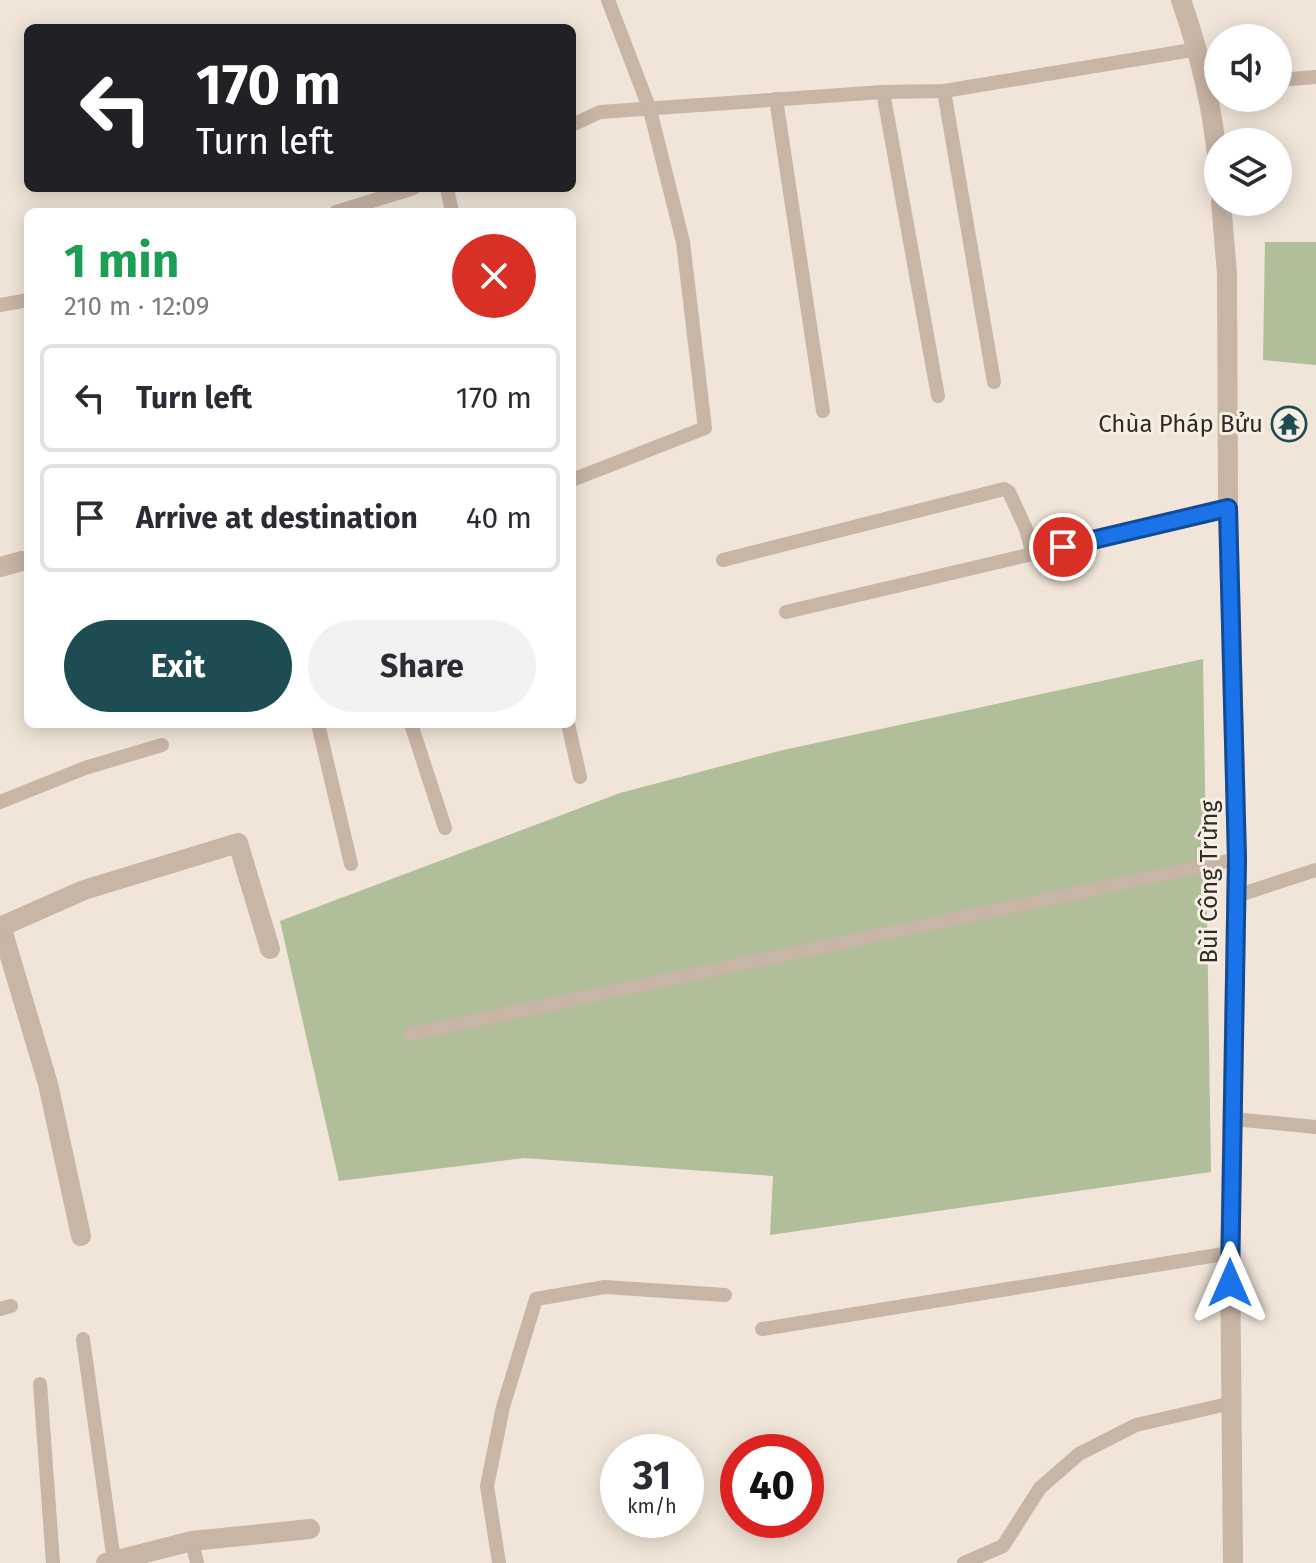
<!DOCTYPE html>
<meta charset="utf-8">
<style>
:root{--surface:#fff;--page:#f2f2f3;--text:#2b2b33;--muted:#7c7c81;--line:#e1e1e2;--accent:#1d4d52}
body{margin:0;font-family:"Fira Sans",sans-serif;background:var(--page);color:var(--text);height:100vh;display:flex;flex-direction:column;font-size:30px;white-space:nowrap}
*{box-sizing:border-box;margin:0}
p{font-size:26px;color:var(--muted)}
.icon{flex:none;width:44px;height:44px;fill:none;stroke:currentColor;stroke-width:2;stroke-linecap:round;stroke-linejoin:round}
.map{position:relative;flex:1;overflow:hidden}
.drawer{position:absolute;left:24px;top:208px;width:552px;height:520px;display:flex;flex-direction:column;background:var(--surface);border-radius:12px;box-shadow:0 4px 20px #0003}
.drawer>*{flex:none}
.hud{position:absolute;left:24px;top:24px;width:552px;height:168px;border-radius:12px;box-shadow:0 4px 20px #0003;background:#202124;color:#fff;overflow:hidden}
.tools{position:absolute;left:1204px;top:24px;display:grid;gap:16px}
.tools a{display:grid;place-items:center;width:88px;height:88px;border-radius:50%;background:var(--surface);box-shadow:0 4px 20px #0003;font-size:40px}
.speed{position:absolute;left:600px;top:1434px;display:flex;gap:16px;font-size:40px;font-weight:700;text-align:center}
.speed>*{display:grid;place-content:center;width:104px;height:104px;border-radius:50%;background:var(--surface);box-shadow:0 4px 20px #0003;line-height:1}
.speed small{font-size:20px;font-weight:400}
.speed .limit{border:12px solid #d22;background:#fff;color:#111}
.pin{position:absolute;display:grid;place-items:center;width:68px;height:68px;color:#fff;margin:-34px;border:4px solid #fff;border-radius:50%;box-shadow:0 2px 8px #0007}
.me{position:absolute;width:88px;margin:-44px;rotate:0deg;stroke-linejoin:round;filter:drop-shadow(0 0 6px #0008)}
.turn{display:flex;align-items:center;gap:28px;height:168px;padding:0 40px;font-size:36px}
.turn .icon{width:104px;height:104px;stroke-width:2.5}
.turn b{display:block;font-size:56px;line-height:68px}
.round{display:grid;place-items:center;flex:none;width:84px;height:84px;border-radius:42px;background:var(--page)}
.headline{display:flex;align-items:center;justify-content:space-between;height:136px;padding:0 40px}
h1{font-size:48px;font-weight:700;line-height:60px;color:#1e9e55}
.action{display:flex;gap:16px;margin-top:auto;padding:16px 40px}
.action a{flex:1;height:92px;border-radius:48px;background:var(--accent);color:#fff;font-size:32px;font-weight:700;line-height:92px;text-align:center}
.action a+a{background:var(--page);color:var(--text)}
ul{padding:0;list-style:none}
li{display:flex;align-items:center;gap:24px;height:108px;margin:0 16px 12px;padding:0 24px;border:4px solid var(--line);border-radius:12px}
li div{flex:1}
li b{display:block;font-size:30px}
li em{font-style:normal}
.map>svg:first-child{display:block}
.green{fill:#b0be99}
.lines{fill:none;stroke-linecap:round;stroke-linejoin:round}
.service{stroke:#c7b5a5;stroke-width:14}
.minor{stroke:#c7b5a5;stroke-width:20}
.tertiary{stroke:#c7b5a5;stroke-width:20}
.route-casing{stroke:#114b97;stroke-width:20}
.route{stroke:#1a73e8;stroke-width:14}
.labels{text-anchor:middle;dominant-baseline:central;stroke-width:6;stroke-linejoin:round;paint-order:stroke}
.poi-label{font-size:24px;fill:#332a26;stroke:#f8efe4;text-anchor:end}
.street-label{font-size:24px;fill:#332a26;stroke:#f8efe4}
</style>
<div class="map">
<svg width="1316" height="1563" viewBox="0 0 1316 1563">
<rect width="100%" height="100%" fill="#f0e5d8"/>
<g class="green">
<path d="M1265 242H1316V365L1263 360Z"/>
<path d="M1203 659 1211 1172 770 1235 773 1176 524 1158 339 1181 280 921 620 793 779 751Z"/>
</g>
<g class="lines">
<g class="service">
<path d="M1278 80 1316 77"/>
<path d="M944 91 994 382"/>
<path d="M883 92 938 396"/>
<path d="M776 99 823 411"/>
<path d="M572 125 600 112 883 92 944 91 1198 49"/>
<path d="M447 188 452 212"/>
<path d="M336 212 414 188"/>
<path d="M0 305 28 300"/>
<path d="M572 480 705 428 683 242 650 110 608 0"/>
<path d="M723 560 1004 489 1009 492 1026 529 1033 554"/>
<path d="M786 612 1228 508"/>
<path d="M318 724 351 864"/>
<path d="M411 724 445 828"/>
<path d="M568 724 580 777"/>
<path d="M0 802 85 768 162 745"/>
<path d="M1236 896 1316 870"/>
<path d="M411 1034 1237 859"/>
<path d="M1233 1119 1316 1127"/>
<path d="M0 1309 11 1306"/>
<path d="M762 1329 1230 1253"/>
<path d="M83 1339 114 1561"/>
<path d="M40 1384 53 1563"/>
<path d="M192 1541 197 1563"/>
<path d="M499 1563 487 1486 503 1407 536 1299 605 1287 725 1295"/>
<path d="M964 1563 1003 1546 1040 1488 1079 1454 1136 1425 1232 1403"/>
</g>
<g class="minor">
<path d="M0 567 22 561"/>
<path d="M1 926 48 1084 81 1236"/>
<path d="M0 927 84 890 238 843 270 949"/>
<path d="M106 1563 192 1541 310 1529"/>
</g>
<g class="tertiary">
<path d="M1181 0C1200 54 1213 108 1218 166"/>
<path d="M1221 202 1227 274 1228 508 1237 859 1230 1253 1233 1563"/>
</g>
</g>
<g class="lines">
<g class="route-casing">
<path id="route" d="M1063 547 1228 508 1237 859 1230 1283"/>
</g>
<use href="#route" class="route"/>
</g>
<defs>
<g id="temple-ring" transform="scale(1.8)"><circle r="9.5" fill="#f8efe4" stroke="#1d4d52" stroke-width="1.5"/><path d="M0-6L5-2H3V0L6.5 2.5H4V6H1.5V3h-3V6H-4V2.5H-6.5L-3 0V-2H-5Z" fill="#1d4d52"/></g>
</defs>
<g fill-rule="evenodd">
<use href="#temple-ring" x="1289" y="424"/>
</g>
<g class="labels">
<g class="poi-label">
<text x="1263" y="424">Chùa Pháp Bửu</text>
</g>
<g class="street-label">
<text transform="translate(1209 882) rotate(-90)">Bùi Công Trừng</text>
</g>
</g>
</svg>
<div class="tools">
<a><svg class="icon" aria-label="sound" viewBox="0 0 24 24"><path d="M4 9h4l5-4v14l-5-4H4zM17 9q2 3 0 6"/></svg></a>
<a><svg class="icon" aria-label="layers" viewBox="0 0 24 24"><path d="M12 4l9 5-9 5-9-5zM3 14l9 5 9-5"/></svg></a>
</div>
<div class="speed"><div>31<small>km/h</small></div><div class="limit">40</div></div>
<div class="pin" style="left:1063px;top:547px;background:#d93025"><svg class="icon" aria-label="arrive" viewBox="0 0 24 24"><path d="M6 21V4h12l-3 4 3 4H6"/></svg></div>
<svg class="me" style="left:1230px;top:1283px" viewBox="-20 -20 40 40"><path d="M0-17L14 15 0 8-14 15z" fill="#1a73e8" stroke="#fff" stroke-width="4"/></svg>
<div class="hud">
<div class="turn"><svg class="icon" aria-label="left" viewBox="0 0 24 24"><path d="M17 20v-9H6M10 6l-5 5 5 5"/></svg><div><b>170 m</b>Turn left</div></div>
</div>
<section class="drawer">
<div class="headline"><div><h1>1 min</h1><p>210 m · 12:09</p></div><a class="round" style="background:#d93025;color:#fff"><svg class="icon" aria-label="close" viewBox="0 0 24 24"><path d="M6 6l12 12M18 6L6 18"/></svg></a></div>
<ul>
<li><svg class="icon" aria-label="left" viewBox="0 0 24 24"><path d="M17 20v-9H6M10 6l-5 5 5 5"/></svg><div><b>Turn left</b></div><em>170 m</em></li>
<li><svg class="icon" aria-label="arrive" viewBox="0 0 24 24"><path d="M6 21V4h12l-3 4 3 4H6"/></svg><div><b>Arrive at destination</b></div><em>40 m</em></li>
</ul>
<div class="action"><a>Exit</a><a>Share</a></div>
</section>
</div>
